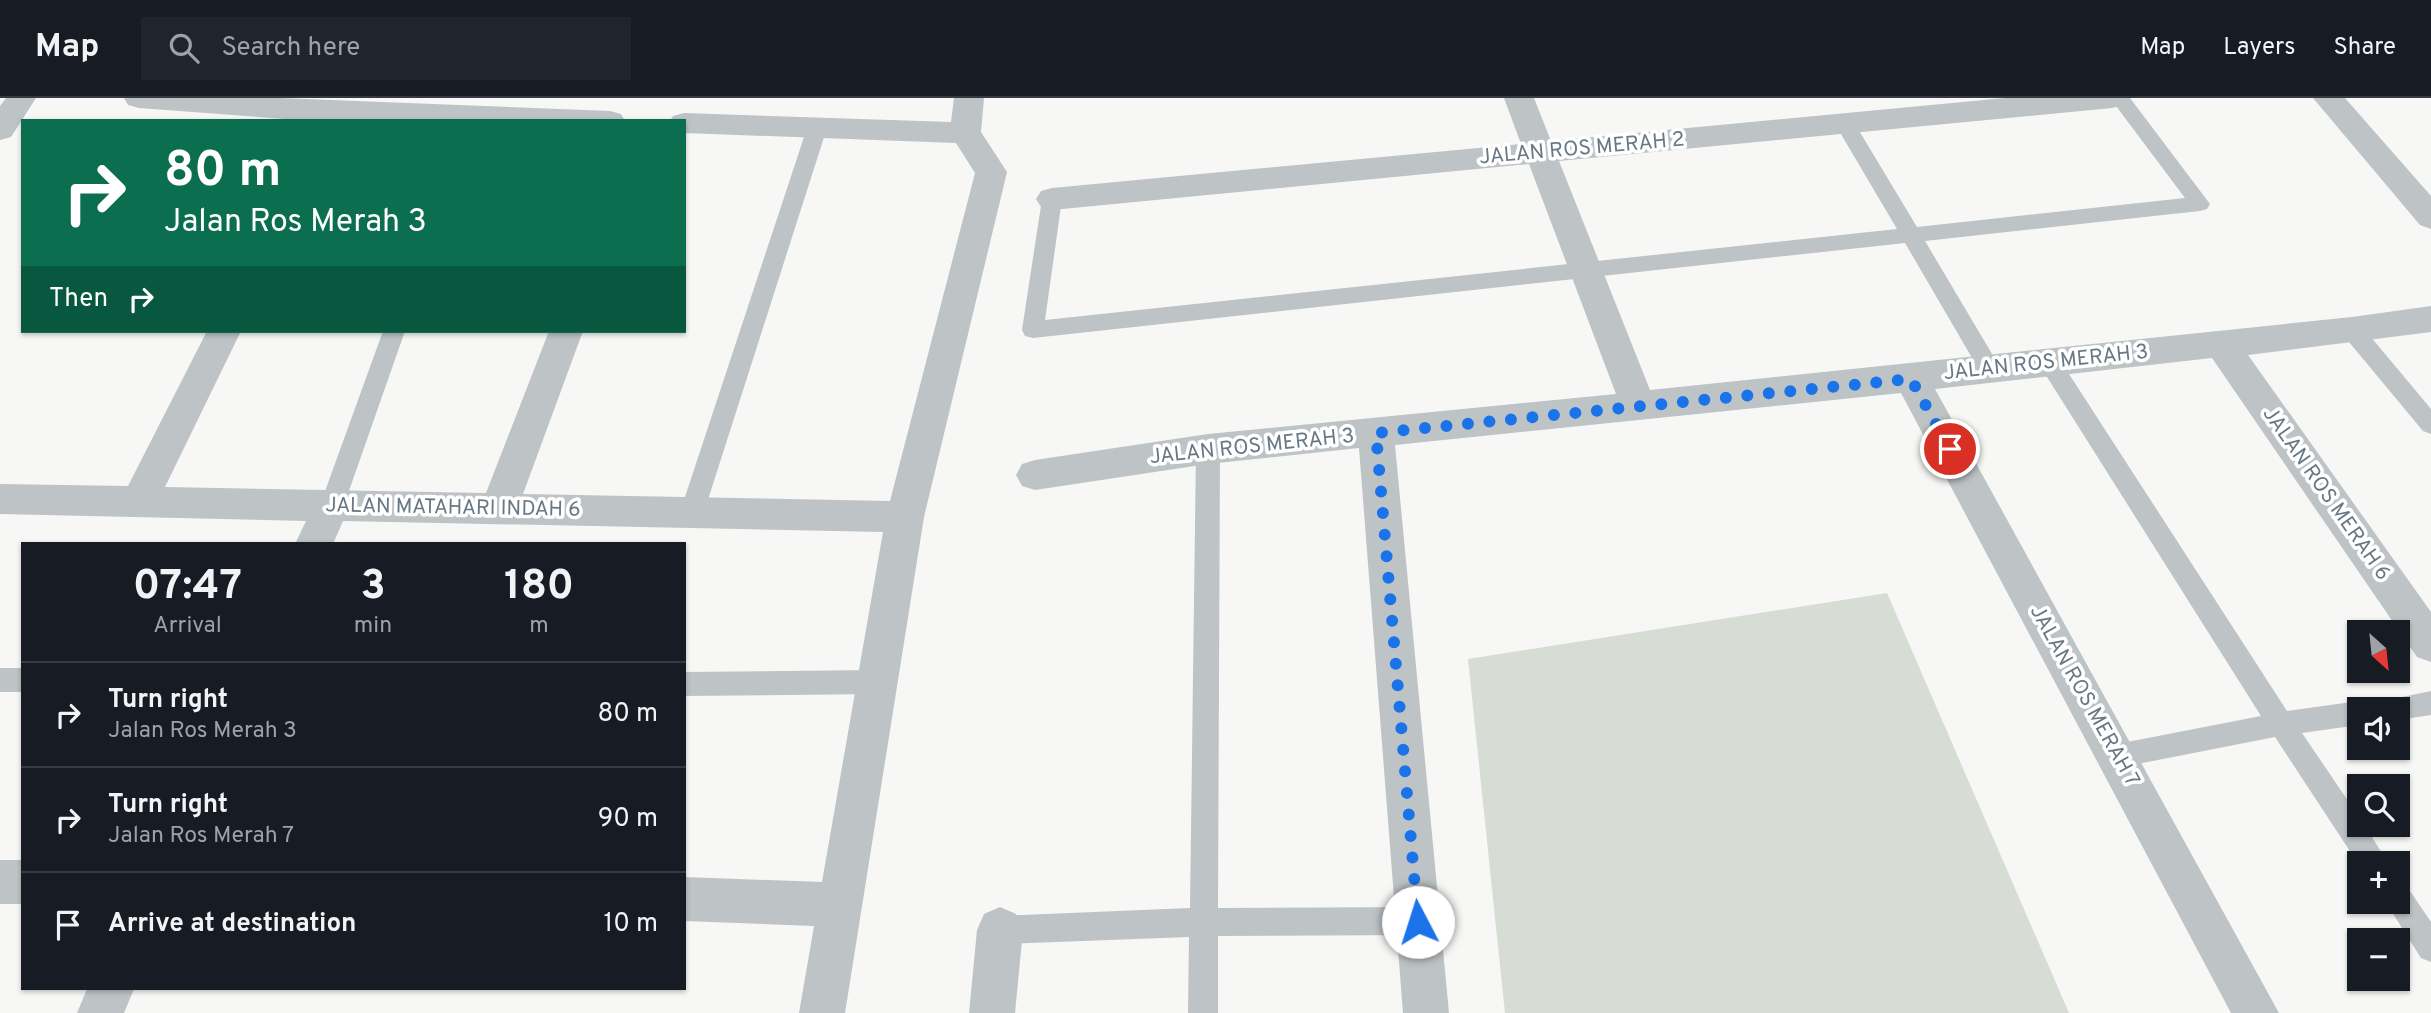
<!DOCTYPE html>
<meta charset="utf-8">
<style>
:root{--surface:#171b24;--page:#20242c;--text:#f1f3f6;--muted:#9ea1a6;--line:#363941}
body{margin:0;font-family:Overpass,sans-serif;background:var(--page);color:var(--text);height:100vh;display:flex;flex-direction:column;font-size:26px;white-space:nowrap}
*{box-sizing:border-box;margin:0}
p{font-size:23px;color:var(--muted)}
.icon{flex:none;width:38px;height:38px;fill:none;stroke:currentColor;stroke-width:2;stroke-linecap:round;stroke-linejoin:round}
.map{position:relative;flex:1;overflow:hidden}
.panel{position:absolute;left:21px;top:444px;width:665px;height:448px;display:flex;flex-direction:column;background:var(--surface);border-radius:0px;box-shadow:0 2px 5px #0004}
.panel>*{flex:none}
.hud{position:absolute;left:21px;top:21px;width:665px;height:214px;border-radius:0px;box-shadow:0 2px 5px #0004;background:#0b6e4f;color:#fff;overflow:hidden}
.needle{width:46px;rotate:153deg}
.buttons{position:absolute;left:2347px;top:522px;display:grid;gap:14px}
.buttons a{display:grid;place-items:center;width:63px;height:63px;border-radius:0px;background:var(--surface);box-shadow:0 2px 5px #0004;font-size:35px}
.pin{position:absolute;display:grid;place-items:center;width:60px;height:60px;color:#fff;margin:-30px;border:4px solid #fff;border-radius:50%;box-shadow:0 2px 7px #0007}
.me{position:absolute;width:77px;margin:-38px;rotate:355deg;stroke-linejoin:round;filter:drop-shadow(0 0 5px #0008)}
.turn{display:flex;align-items:center;gap:24px;height:147px;padding:0 28px;font-size:32px}
.turn .icon{width:91px;height:91px;stroke-width:2.5}
.turn b{display:block;font-size:49px;line-height:60px}
.then{display:flex;align-items:center;height:66px;padding:0 28px;background:#0003;gap:14px;font-size:26px}
.eta{display:flex;justify-content:space-evenly;align-items:center;height:119px;text-align:center}
.eta b{font-size:42px;font-weight:700;line-height:49px}
ul{padding:0;list-style:none}
li{display:flex;align-items:center;gap:21px;height:105px;padding:0 28px;border-top:2px solid var(--line)}
li div{flex:1}
li b{display:block;font-size:26px}
li em{font-style:normal}
header{display:flex;align-items:center;gap:42px;box-sizing:border-box;height:98px;padding:0 35px;background:var(--surface);border-bottom:2px solid var(--line)}
header strong{font-size:33px}
nav{display:flex;gap:38px;margin-inline-start:auto;font-size:24px}
.search{width:490px;height:63px;background:var(--page);display:flex;align-items:center;gap:18px;box-sizing:border-box;padding:0 24px;border-radius:0px;color:var(--muted);font-size:26px}
.map>svg:first-child{display:block}
.green{fill:#d7dcd4}
.lines{fill:none;stroke-linecap:round;stroke-linejoin:round}
.service{fill:#bec3c6;fill-rule:evenodd}
.minor{fill:#bec3c6;fill-rule:evenodd}
.route{stroke:#1a73e8;stroke-width:12;stroke-dasharray:0 21.6}
.labels{text-anchor:middle;dominant-baseline:central;stroke-width:7;stroke-linejoin:round;paint-order:stroke}
.street-label{font-size:21px;fill:#687884;stroke:#fff}
</style>
<header>
<strong>Map</strong>
<div class="search"><svg class="icon" aria-label="search" viewBox="0 0 24 24"><circle cx="10" cy="10" r="6"/><path d="M15 15l6 6"/></svg>Search here</div>
<nav><a>Map</a><a>Layers</a><a>Share</a></nav>
</header>
<div class="map">
<svg width="2431" height="915" viewBox="0 0 2431 915">
<rect width="100%" height="100%" fill="#f7f7f5"/>
<path class="green" d="M1887 495 2069 915H1505L1468 561Z"/>
<g class="lines">
<g class="service">
<path d="M2110 0H2130L2210 106 2207 111 2200 113 1925 143 2001 271 1998 277 1990 280 1982 277 1905 145 1033 240 1025 238 1022 232 1042 101 1045 96 1052 94 1059 96 1062 101 1045 222 1897 131 1835 26 1838 21H1852L1917 129 2185 100Z"/>
<path d="M817 23 824 25 827 30 704 414 700 421 692 424 684 421 680 414 807 30 810 25Z"/>
<path d="M2352 224 2360 226 2431 311V336L2423 333 2344 238 2341 232 2344 226Z"/>
<path d="M383 233H405L344 407 340 414 332 417 324 414 320 407Z"/>
<path d="M2050 256 2058 259 2287 613 2359 603 2368 607 2370 611H2359V627L2302 635 2359 719V726H2364L2388 765H2359V767L2275 639 2117 670 2108 667 2104 658 2108 649 2117 646 2261 618 2042 271 2039 265 2042 259Z"/>
<path d="M1208 342 1216 344 1220 351 1218 810 1418 809 1428 813 1432 823 1428 833 1418 837 1218 838V915H1188L1189 839 1000 846 990 842 986 832 990 822 1000 818 1190 810 1196 351 1200 344Z"/>
<rect x="0" y="570" width="23" height="24"/>
<path d="M878 572 887 576 891 584 887 592 878 596 684 598V574Z"/>
<path d="M2431 593V617L2398 622V611H2379L2383 603Z"/>
<path d="M2398 786 2408 790 2431 824V864L2421 860 2385 803H2398Z"/>
</g>
<g class="minor">
<path d="M6 0H36L11 39 0 42V8Z"/>
<path d="M124 0H280L610 13 621 16 625 23H311L139 10 128 7Z"/>
<path d="M954 0H984L981 34 1007 74 924 419 845 915H799L814 828 684 823V779L822 784 883 434 343 423 333 446H295L306 423 0 416V386L128 388 207 233H241L165 389 486 395 549 233H583L523 396 890 403 975 75 956 45 684 35V23H670L673 18 684 15 951 24Z"/>
<path d="M1504 0H1534L1551 43 2005 0H2127L2123 7 2112 10 1559 63 1650 292 2352 219 2431 208V234L2248 257 2431 514V564L2417 559 2212 260 1935 291 2279 915H2231L1901 295 1395 347 1449 915H1403L1359 350 1208 366 1035 392 1022 388 1016 377 1022 366 1035 362 1208 336 1616 296 1529 66 1052 112 1041 109 1036 101 1041 93 1052 90 1521 46Z"/>
<path d="M2313 0H2345L2431 98V131L2420 127Z"/>
<rect x="0" y="762" width="23" height="44"/>
<path d="M1000 809 1016 816 1023 832 1015 915H969L977 832 984 816Z"/>
<path d="M87 891H134L124 915H77Z"/>
</g>
</g>
<g class="lines">
<path class="route" d="M1418 824 1376 335 1911 281 1950 351"/>
</g>
<g class="labels">
<g class="street-label">
<text transform="translate(1582 51) rotate(-5)">JALAN ROS MERAH 2</text>
<text transform="translate(2046 265) rotate(-6)">JALAN ROS MERAH 3</text>
<text transform="translate(1252 349) rotate(-6)">JALAN ROS MERAH 3</text>
<text transform="translate(2326 396) rotate(55)">JALAN ROS MERAH 6</text>
<text transform="translate(453 410) rotate(1)">JALAN MATAHARI INDAH 6</text>
<text transform="translate(2084 598) rotate(61)">JALAN ROS MERAH 7</text>
</g>
</g>
</svg>
<div class="buttons">
<a><svg class="needle" viewBox="-14 -14 28 28"><path d="M0-13l5 13h-10z" fill="#e53935"/><path d="M0 13l5-13h-10z" fill="#9ea1a6"/></svg></a>
<a><svg class="icon" aria-label="sound" viewBox="0 0 24 24"><path d="M4 9h4l5-4v14l-5-4H4zM17 9q2 3 0 6"/></svg></a>
<a><svg class="icon" aria-label="search" viewBox="0 0 24 24"><circle cx="10" cy="10" r="6"/><path d="M15 15l6 6"/></svg></a>
<a>+</a>
<a>−</a>
</div>
<div class="pin" style="left:1950px;top:351px;background:#d93025"><svg class="icon" aria-label="arrive" viewBox="0 0 24 24"><path d="M6 21V4h12l-3 4 3 4H6"/></svg></div>
<svg class="me" style="left:1418px;top:824px" viewBox="-20 -20 40 40"><circle r="19" fill="#fff"/><path d="M0-13L10 11 0 6-10 11z" fill="#1a73e8"/></svg>
<div class="hud">
<div class="turn"><svg class="icon" aria-label="right" viewBox="0 0 24 24"><path d="M7 20v-9h11M14 6l5 5-5 5"/></svg><div><b>80 m</b>Jalan Ros Merah 3</div></div>
<div class="then">Then<svg class="icon" aria-label="right" viewBox="0 0 24 24"><path d="M7 20v-9h11M14 6l5 5-5 5"/></svg></div>
</div>
<section class="panel">
<div class="eta">
<div><b>07:47</b><p>Arrival</p></div>
<div><b>3</b><p>min</p></div>
<div><b>180</b><p>m</p></div>
</div>
<ul>
<li><svg class="icon" aria-label="right" viewBox="0 0 24 24"><path d="M7 20v-9h11M14 6l5 5-5 5"/></svg><div><b>Turn right</b><p>Jalan Ros Merah 3</p></div><em>80 m</em></li>
<li><svg class="icon" aria-label="right" viewBox="0 0 24 24"><path d="M7 20v-9h11M14 6l5 5-5 5"/></svg><div><b>Turn right</b><p>Jalan Ros Merah 7</p></div><em>90 m</em></li>
<li><svg class="icon" aria-label="arrive" viewBox="0 0 24 24"><path d="M6 21V4h12l-3 4 3 4H6"/></svg><div><b>Arrive at destination</b></div><em>10 m</em></li>
</ul>
</section>
</div>
